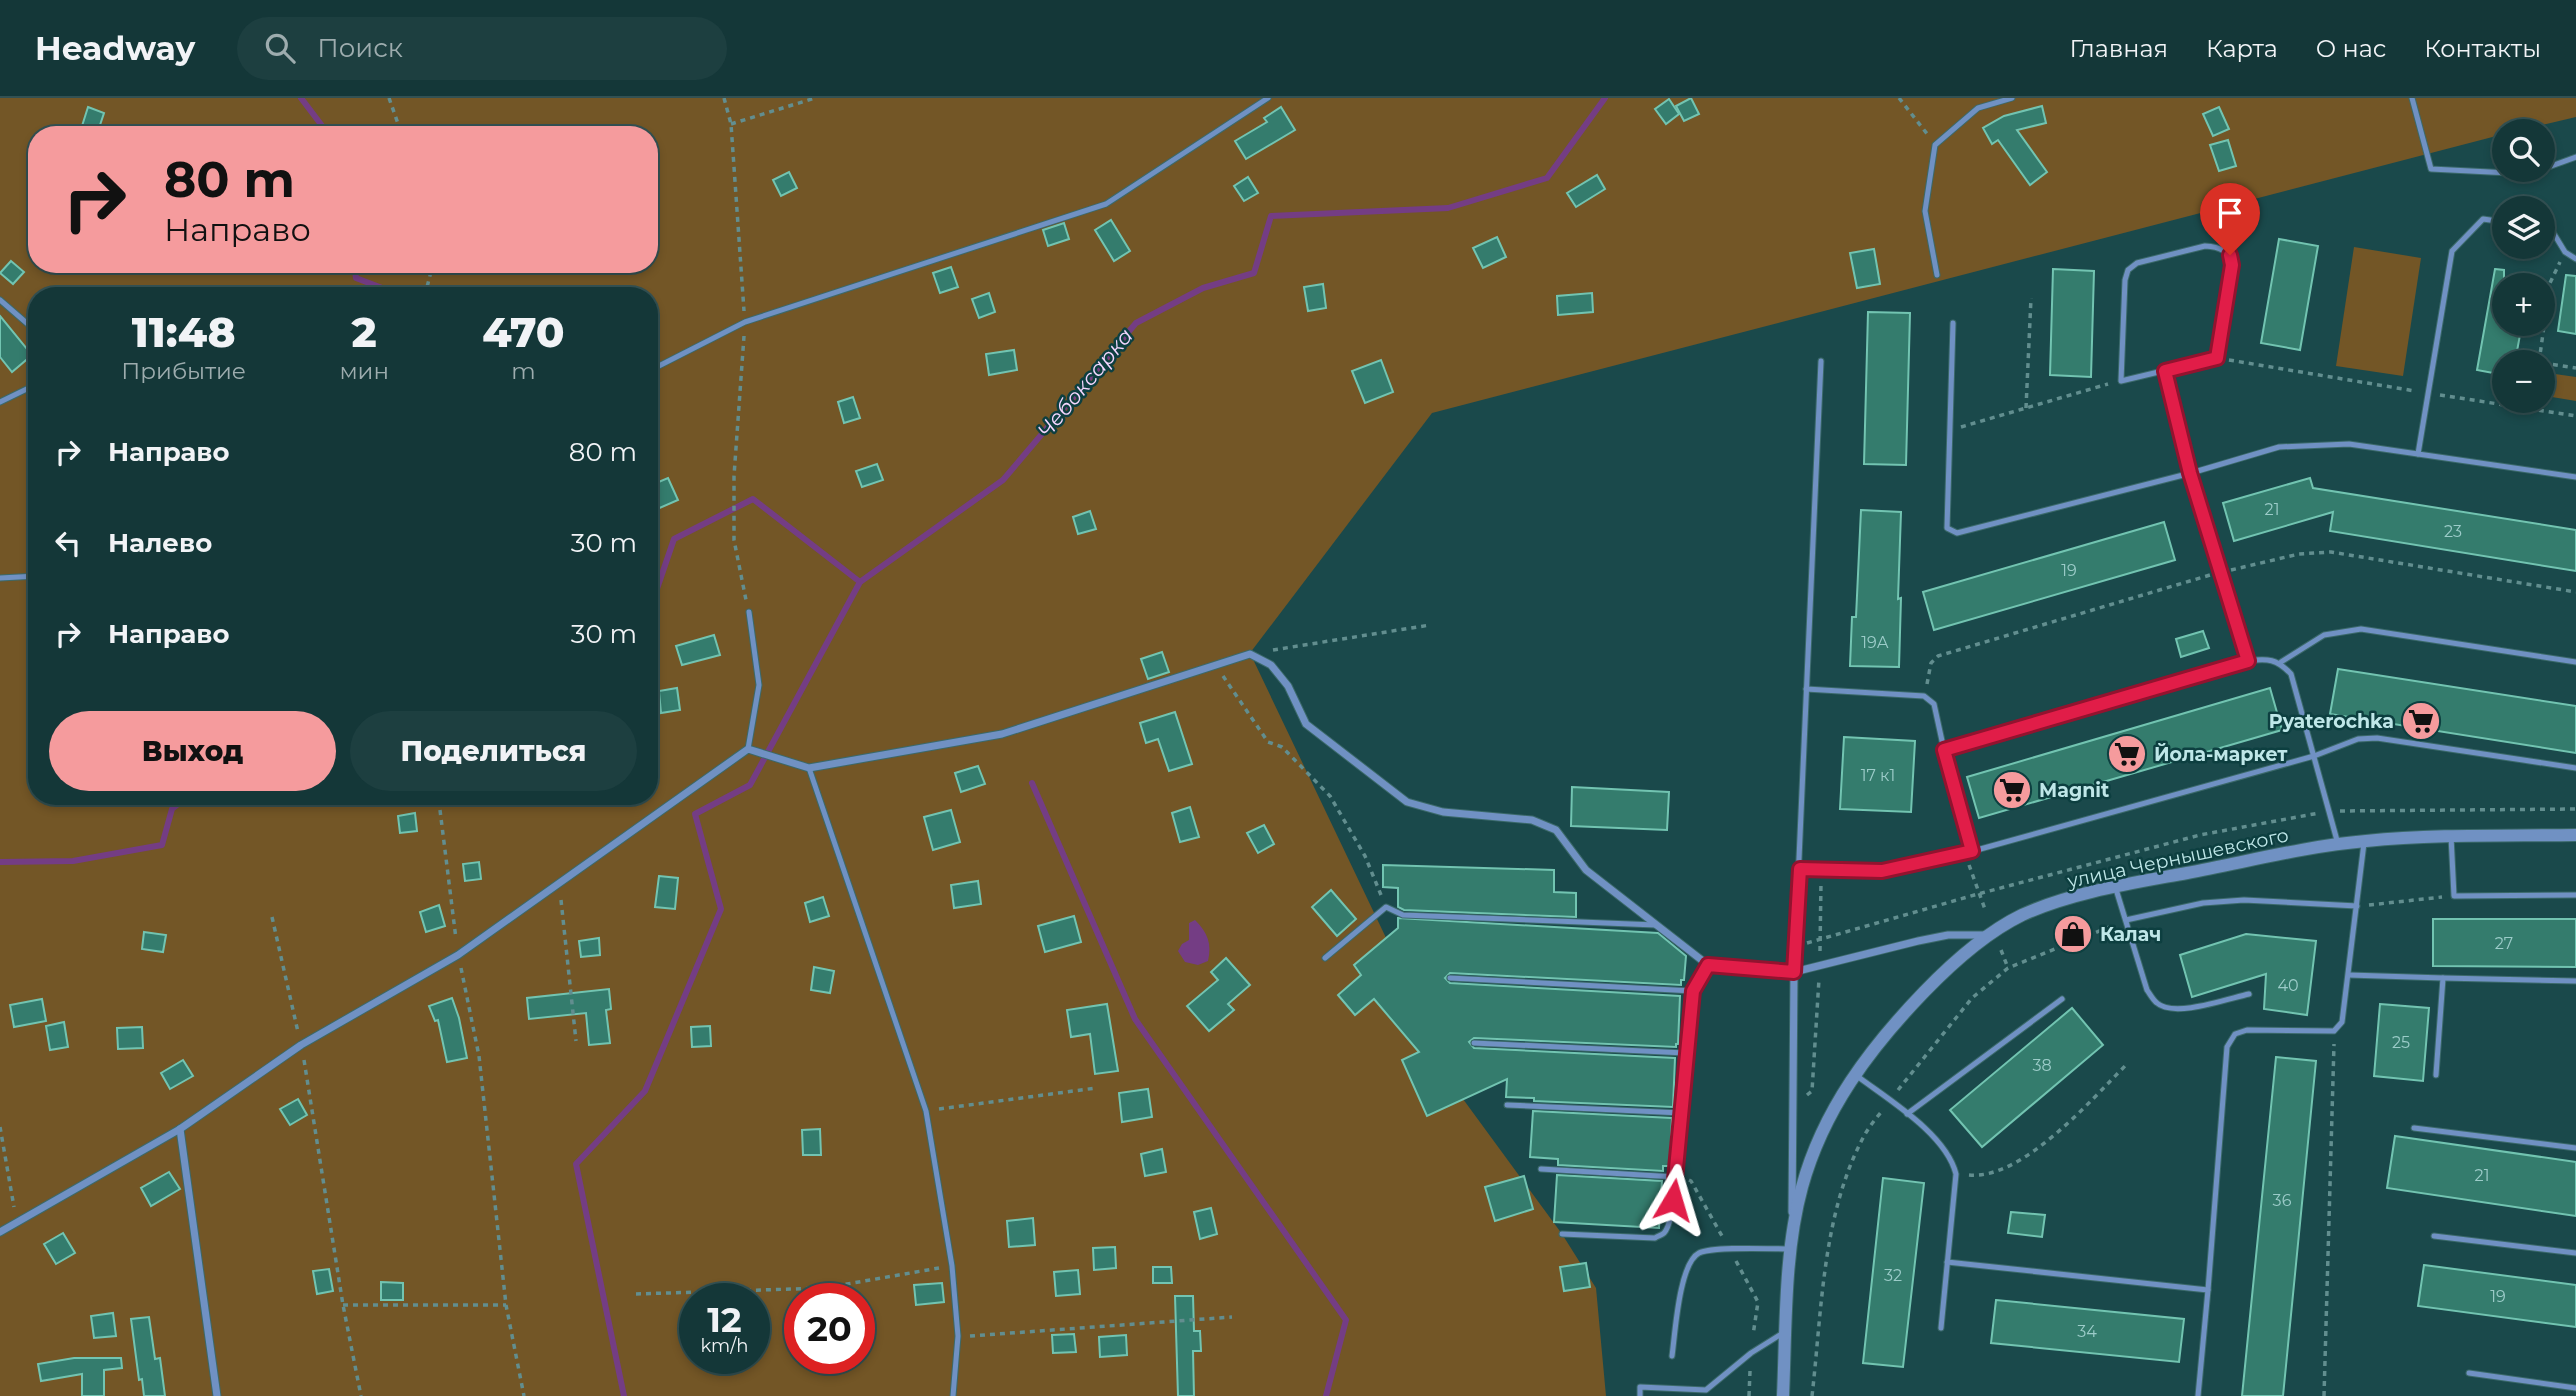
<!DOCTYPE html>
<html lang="ru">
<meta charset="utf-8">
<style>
:root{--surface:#143738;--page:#1d3f40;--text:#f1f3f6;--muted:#9dacae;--line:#335153;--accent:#f59b9d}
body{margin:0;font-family:Montserrat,sans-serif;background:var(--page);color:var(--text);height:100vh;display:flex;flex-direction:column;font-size:26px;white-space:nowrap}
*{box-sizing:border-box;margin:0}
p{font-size:23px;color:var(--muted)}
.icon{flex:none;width:38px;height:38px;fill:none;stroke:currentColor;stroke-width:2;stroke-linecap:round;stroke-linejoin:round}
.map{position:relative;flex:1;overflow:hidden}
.details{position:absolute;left:28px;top:189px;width:630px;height:518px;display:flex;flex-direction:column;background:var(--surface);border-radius:28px;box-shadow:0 4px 10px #0003,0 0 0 2px var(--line)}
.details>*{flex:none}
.top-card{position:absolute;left:28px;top:28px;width:630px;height:147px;border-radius:28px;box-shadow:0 4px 10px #0003,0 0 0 2px var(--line);background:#f59b9d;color:#111;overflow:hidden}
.buttons{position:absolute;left:2492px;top:21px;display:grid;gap:14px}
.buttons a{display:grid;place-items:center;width:63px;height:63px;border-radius:50%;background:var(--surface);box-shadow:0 4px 10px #0003,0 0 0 2px var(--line);font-size:35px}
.speed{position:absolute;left:679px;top:1185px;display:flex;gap:14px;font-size:35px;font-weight:700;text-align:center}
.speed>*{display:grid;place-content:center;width:91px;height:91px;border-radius:50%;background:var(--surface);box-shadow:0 4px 10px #0003,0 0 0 2px var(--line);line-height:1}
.speed small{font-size:18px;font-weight:400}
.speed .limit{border:10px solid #d22;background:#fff;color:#111}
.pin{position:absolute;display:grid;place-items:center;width:60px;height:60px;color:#fff;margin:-72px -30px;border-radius:50% 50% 50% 0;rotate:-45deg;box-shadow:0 0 7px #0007}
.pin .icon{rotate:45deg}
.me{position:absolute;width:77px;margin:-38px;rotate:7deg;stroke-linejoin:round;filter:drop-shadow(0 0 5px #0008)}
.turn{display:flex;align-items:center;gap:24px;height:147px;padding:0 21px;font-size:32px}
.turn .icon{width:91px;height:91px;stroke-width:2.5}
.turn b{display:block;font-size:49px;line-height:60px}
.eta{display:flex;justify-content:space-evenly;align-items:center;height:119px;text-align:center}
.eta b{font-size:42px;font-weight:800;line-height:49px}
.action{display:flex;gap:14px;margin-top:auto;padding:14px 21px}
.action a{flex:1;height:80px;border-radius:42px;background:var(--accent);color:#111;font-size:28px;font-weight:800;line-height:80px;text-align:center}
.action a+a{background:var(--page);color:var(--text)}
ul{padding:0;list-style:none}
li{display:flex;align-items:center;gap:21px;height:91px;padding:0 21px}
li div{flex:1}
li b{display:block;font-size:26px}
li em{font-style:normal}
header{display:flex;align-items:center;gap:42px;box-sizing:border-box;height:98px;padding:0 35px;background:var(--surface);border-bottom:2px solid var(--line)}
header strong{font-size:33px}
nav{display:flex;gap:38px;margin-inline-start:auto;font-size:24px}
.search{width:490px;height:63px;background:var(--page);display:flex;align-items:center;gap:18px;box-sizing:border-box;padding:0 24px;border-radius:38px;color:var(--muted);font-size:26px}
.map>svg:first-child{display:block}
.green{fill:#735626;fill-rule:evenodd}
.water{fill:#743d84}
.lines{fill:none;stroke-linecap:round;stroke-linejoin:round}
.stream{stroke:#743d84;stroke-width:6}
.building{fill:#347c6d;stroke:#72c4b1;stroke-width:2}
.service-casing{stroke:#3b696a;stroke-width:7}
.minor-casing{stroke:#3b696a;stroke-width:9}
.tertiary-casing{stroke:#3b696a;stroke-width:14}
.path{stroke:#628e8f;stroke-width:3.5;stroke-dasharray:5 5;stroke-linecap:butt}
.service{stroke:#7091c3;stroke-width:5}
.minor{stroke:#7091c3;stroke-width:7}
.tertiary{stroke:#7091c3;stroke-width:12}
.route-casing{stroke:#92132f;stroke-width:18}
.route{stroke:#e11d48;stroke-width:12}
.labels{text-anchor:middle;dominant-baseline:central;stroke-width:5;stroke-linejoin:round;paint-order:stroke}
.number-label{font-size:16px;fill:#9cccc9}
.poi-label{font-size:19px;font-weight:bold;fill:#bfe7e8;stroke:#0d3f40;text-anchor:start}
.street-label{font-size:19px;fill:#bfe7e8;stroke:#0d3f40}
.water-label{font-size:21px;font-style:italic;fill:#f5d7ff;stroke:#0d3f40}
</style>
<header>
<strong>Headway</strong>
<div class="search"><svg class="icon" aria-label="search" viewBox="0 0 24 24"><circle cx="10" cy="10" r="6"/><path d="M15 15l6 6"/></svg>Поиск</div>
<nav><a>Главная</a><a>Карта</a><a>О нас</a><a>Контакты</a></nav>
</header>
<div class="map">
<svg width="2576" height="1298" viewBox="0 0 2576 1298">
<rect width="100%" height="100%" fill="#1a494b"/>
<g class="green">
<path d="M0 0H2576V19L2516 33H2504V36L1432 315 1250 555 1463 1001 1562 1136 1596 1190 1606 1298H0ZM37 37H649V166H37ZM37 198H649V698H37ZM695 1200H754V1260H695ZM800 1200H859V1260H800Z"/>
<path d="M2354 149 2421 160 2403 278 2336 268Z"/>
<path d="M2555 276 2576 279V303L2552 299Z"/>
</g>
<path class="water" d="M1195 822C1208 835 1212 846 1208 863L1198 867 1185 864 1178 853 1182 846 1189 842V825Z"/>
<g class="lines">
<g class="stream">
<path d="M301 0 329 37"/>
<path d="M354 166 356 180 403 198"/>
<path d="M649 514 674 441 753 401 860 484 1003 382 1136 225 1203 190 1254 175 1271 118 1448 110 1547 80 1605 0"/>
<path d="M1032 685 1135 921 1346 1222 1326 1298"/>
<path d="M0 764 73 763 162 747 172 711 188 698"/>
<path d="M624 1298 576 1066 645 993 721 811 695 716 750 687 860 484"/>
</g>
</g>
<g class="building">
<path d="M1691 0 1699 16 1684 23 1676 8Z"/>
<path d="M1669 1 1679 16 1666 26 1655 11Z"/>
<path d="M2042 8 2046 25 2017 32 2047 74 2030 87 1998 42 1992 46 1983 30 2004 18Z"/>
<path d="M88 9 104 15 98 33 82 28Z"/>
<path d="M1281 9 1295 32 1246 61 1235 43 1267 24 1264 20Z"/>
<path d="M2219 9 2229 31 2213 38 2203 16Z"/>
<path d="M2228 42 2236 68 2219 73 2210 47Z"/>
<path d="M789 74 797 90 781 98 773 82Z"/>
<path d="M1597 77 1605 91 1576 109 1567 95Z"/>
<path d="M1248 79 1258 95 1244 103 1234 88Z"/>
<path d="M1111 122 1130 153 1114 163 1095 132Z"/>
<path d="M1064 125 1069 141 1048 148 1043 132Z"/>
<path d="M1497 139 1506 159 1483 170 1473 150Z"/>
<path d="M2279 141 2318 148 2300 252 2261 245Z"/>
<path d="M1874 151 1880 186 1857 190 1850 155Z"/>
<path d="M11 163 24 174 13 186 0 175Z"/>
<path d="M951 169 958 189 940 195 933 175Z"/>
<path d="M2053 171 2094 173 2091 279 2050 277Z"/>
<path d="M2495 171 2504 172V226H2522L2515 264H2504V277L2477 272Z"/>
<path d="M2566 177 2576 178V236L2558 233Z"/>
<path d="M1323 186 1326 210 1308 213 1304 189Z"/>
<path d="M989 195 995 214 979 220 972 201Z"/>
<path d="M1592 195 1593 214 1558 217 1557 198Z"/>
<path d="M1868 214 1910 215 1906 367 1864 366Z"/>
<path d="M0 218 32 257 12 274 0 259Z"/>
<path d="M1014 252 1017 272 989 277 986 256Z"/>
<path d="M1381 262 1393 294 1365 305 1352 273Z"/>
<path d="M853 299 860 320 844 325 838 304Z"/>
<path d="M877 366 883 382 862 389 856 373Z"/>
<path d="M668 380 678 402 655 412 649 400V388Z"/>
<path d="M2310 380 2313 390 2576 432V473L2330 433 2333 414 2234 443 2223 405Z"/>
<path d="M1861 412 1901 414 1898 501 1901 500 1899 569 1850 568 1852 519H1856Z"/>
<path d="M1090 413 1096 431 1078 436 1073 419Z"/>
<path d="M2164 424 2175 462 1934 532 1923 494Z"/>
<path d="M2203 533 2209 550 2181 559 2176 541Z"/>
<path d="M714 537 720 557 682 567 676 548Z"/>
<path d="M1162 554 1169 574 1148 581 1141 561Z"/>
<path d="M2338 571 2576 608V655L2330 616Z"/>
<path d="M677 590 680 612 661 615 659 593Z"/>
<path d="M2270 590 2282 632 1979 720 1967 679Z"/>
<path d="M1175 614 1192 666 1169 673 1158 641 1146 645 1140 625Z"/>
<path d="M1844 639 1915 643 1911 714 1840 711Z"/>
<path d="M978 668 985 686 961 694 955 675Z"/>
<path d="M1572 689 1669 694 1667 732 1571 728Z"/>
<path d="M1190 709 1199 739 1180 744 1172 715Z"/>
<path d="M951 712 960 744 933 752 924 719Z"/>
<path d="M415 715 417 733 400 735 398 718Z"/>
<path d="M1264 727 1274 746 1258 755 1247 735Z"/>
<path d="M479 764 481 781 465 783 463 766Z"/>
<path d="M1383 767 1554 772V794L1576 795V819L1404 812 1398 809V790L1383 789Z"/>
<path d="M659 778 678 780 675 811 655 809Z"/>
<path d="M978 783 981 806 954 810 951 787Z"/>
<path d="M1331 792 1356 821 1337 838 1312 809Z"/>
<path d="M823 799 829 818 810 824 805 805Z"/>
<path d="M439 807 445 828 426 834 420 814Z"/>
<path d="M1074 818 1081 844 1045 854 1038 828Z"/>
<path d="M1398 820 1658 835 1686 858 1684 882H1681V887L1450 875 1445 880 1450 885 1680 898 1678 946H1676V949L1474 940 1469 944 1474 950 1675 960 1673 1009 1534 1003V1000L1506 999 1507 981 1427 1018 1402 962 1419 954 1374 901 1355 917 1338 897 1361 877 1354 867 1398 830Z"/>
<path d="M2433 821H2576V869L2433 868Z"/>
<path d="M144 834 166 837 163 854 142 851Z"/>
<path d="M2246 836 2316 843 2307 917 2264 911 2266 876 2192 899 2180 857Z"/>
<path d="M599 840 600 857 581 859 579 843Z"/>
<path d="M1226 860 1250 887 1228 906 1234 912 1209 933 1187 908 1218 882 1211 874Z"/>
<path d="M814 869 834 873 830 895 811 892Z"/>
<path d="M609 891 611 911 606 912 610 945 589 947 586 915 529 921 527 900Z"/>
<path d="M452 900 459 920 467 960 447 964 438 922 435 923 429 908Z"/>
<path d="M42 901 46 923 14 929 10 907Z"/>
<path d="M1107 906 1118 973 1095 976 1090 936 1071 939 1067 912Z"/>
<path d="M2380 906 2429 910 2423 983 2374 978Z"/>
<path d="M2072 910 2103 947 1982 1049 1950 1012Z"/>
<path d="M64 924 68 949 50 952 46 928Z"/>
<path d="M710 928 711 948 692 949 691 929Z"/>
<path d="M142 929 143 950 118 951 117 930Z"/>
<path d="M2276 959 2316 963 2283 1298H2242Z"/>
<path d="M183 962 193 978 170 991 161 975Z"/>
<path d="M1148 991 1152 1019 1122 1024 1119 995Z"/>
<path d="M298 1001 307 1017 290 1027 280 1011Z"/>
<path d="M1533 1013 1672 1020 1670 1068H1663V1073L1558 1067V1061L1530 1059Z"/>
<path d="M820 1031 821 1057H803L802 1032Z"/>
<path d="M2395 1038 2576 1064V1118L2387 1090Z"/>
<path d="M1162 1051 1166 1074 1145 1078 1141 1056Z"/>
<path d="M169 1074 180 1091 151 1108 141 1090Z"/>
<path d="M1557 1077 1662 1083 1659 1130 1554 1124Z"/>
<path d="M1524 1078 1533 1111 1495 1123 1485 1089Z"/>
<path d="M1883 1080 1924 1085 1903 1269 1863 1265Z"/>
<path d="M1211 1110 1217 1136 1200 1141 1194 1114Z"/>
<path d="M2011 1114 2045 1117 2042 1139 2008 1135Z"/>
<path d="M1033 1120 1035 1147 1009 1149 1007 1123Z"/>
<path d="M63 1135 75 1155 56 1166 44 1146Z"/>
<path d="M1115 1149 1116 1170 1094 1172 1093 1150Z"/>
<path d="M1586 1165 1590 1189 1564 1193 1560 1169Z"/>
<path d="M2424 1167 2576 1187V1229L2418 1208Z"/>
<path d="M1153 1169H1171L1172 1185H1153Z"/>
<path d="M329 1171 333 1193 317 1196 313 1173Z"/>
<path d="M1078 1172 1080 1196 1056 1198 1054 1174Z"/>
<path d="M381 1184 403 1185V1202H381Z"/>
<path d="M942 1185 944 1204 916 1207 914 1187Z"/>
<path d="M1175 1198H1193L1194 1233H1200L1201 1253H1193L1194 1298H1178Z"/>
<path d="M1996 1202 2184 1221 2179 1264 1991 1245Z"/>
<path d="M113 1215 116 1238 94 1240 91 1218Z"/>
<path d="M149 1219 155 1261 160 1260 165 1298H144L142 1281 139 1282 131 1221Z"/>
<path d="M1074 1236 1076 1254 1053 1255 1052 1237Z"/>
<path d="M1126 1237 1127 1257 1100 1259 1099 1239Z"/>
<path d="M74 1260H121L122 1270 104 1272V1298H82V1276L41 1283 38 1266Z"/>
</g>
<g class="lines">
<g class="service-casing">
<g id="service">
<path d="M2412 0 2431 71 2529 76 2540 72"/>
<path d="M2543 71 2576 59"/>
<path d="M2504 124 2483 121 2452 153 2418 356 2576 379"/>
<path d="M2543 130 2551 131 2565 154 2576 161"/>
<path d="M2205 148C2220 149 2228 152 2233 167L2217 260 2121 283 2125 182 2128 172 2137 165Z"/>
<path d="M1937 177 1925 113 1935 47 1978 10 2012 0"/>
<path d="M0 202 37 234"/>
<path d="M1953 225 1947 430 1957 435 2191 375 2279 349 2349 346 2418 356"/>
<path d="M649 273 745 224 1106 106 1268 0"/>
<path d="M2165 273 2191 375 2247 563C2268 560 2277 561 2291 576L2338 746"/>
<path d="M0 304 37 286"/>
<path d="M0 480 37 478"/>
<path d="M2281 564 2324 537 2361 531 2576 564"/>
<path d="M1806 591 1924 598 1934 606 1944 652"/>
<path d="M748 651 759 587 749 514"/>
<path d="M809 670 926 1013 952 1168 958 1238 953 1298"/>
<path d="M2451 738 2454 798 2576 797"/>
<path d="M1972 753 1944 652 2247 563"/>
<path d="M1800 771 1882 773 1966 755 2314 658 2358 641 2377 640 2576 670"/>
<path d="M2115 788 2147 892C2150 896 2153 902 2157 905 2174 920 2227 901 2249 896"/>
<path d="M2126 822 2203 805 2244 802 2357 808"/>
<path d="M1325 860 1386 809 1403 817 1656 827"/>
<path d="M1794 874 1821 263"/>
<path d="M2349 877 2443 880 2436 977"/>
<path d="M1450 880 1693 893"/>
<path d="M2443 880 2576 883"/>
<path d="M1474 945 1685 955"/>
<path d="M1857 978C1889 1002 1946 1036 1956 1076L1941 1230"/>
<path d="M1507 1007 1682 1015"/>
<path d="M1907 1016 2062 901"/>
<path d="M2414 1030 2576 1050"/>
<path d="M1541 1071 1676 1079"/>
<path d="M1562 1136 1655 1140C1658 1138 1662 1137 1664 1135 1683 1116 1683 935 1693 895 1696 885 1703 876 1708 867"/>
<path d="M2434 1138 2576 1155"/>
<path d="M1947 1164 2208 1192"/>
<path d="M1672 1258C1675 1237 1679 1165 1699 1155 1713 1148 1772 1151 1791 1151"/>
<path d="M2469 1275 2576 1290"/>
<path d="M1640 1298V1289L1706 1292 1751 1255 1783 1235"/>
<path d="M2198 1298 2208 1192 2227 949 2235 936 2247 932 2334 933 2342 924 2364 745"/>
</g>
</g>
<g class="minor-casing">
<g id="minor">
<path d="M180 1031 217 1298"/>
<path d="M1792 1114 1794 874"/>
<path d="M0 1134 180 1031 301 947 458 857 748 651 809 670 1002 636 1250 556 1271 567 1288 588 1306 626 1407 704 1443 714 1532 722 1556 732 1586 772 1708 867 1794 874 1918 843 1948 837H1987"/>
</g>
</g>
<g class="tertiary-casing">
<path id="tertiary" d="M1783 1298C1786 1231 1784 1154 1802 1089 1823 1012 1870 950 1924 894 1953 864 1985 835 2022 817 2072 794 2133 785 2187 775 2246 764 2306 748 2366 743 2436 736 2506 738 2576 737"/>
</g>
<g class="path">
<path d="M389 0 402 37"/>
<path d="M724 0 731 26 744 213"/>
<path d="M1899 0 1928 37"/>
<path d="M731 26 815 0"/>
<path d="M427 198 426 193 433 166"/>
<path d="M744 238 734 378V442L746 502"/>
<path d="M2229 262 2415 293"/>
<path d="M2539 264 2550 185 2560 164"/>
<path d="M2543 265 2576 270"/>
<path d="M2440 297 2576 318"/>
<path d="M2026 310 2031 200"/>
<path d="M2530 311 2531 303"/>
<path d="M1961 329 2108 286"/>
<path d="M2231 472 2299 456 2331 454 2576 494"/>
<path d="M1273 552 1430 527"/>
<path d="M1223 578 1268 644 1282 649 1330 698 1365 758 1381 797"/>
<path d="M1927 586 1931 565 1938 558 2210 477"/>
<path d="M440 712 456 841"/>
<path d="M2340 713 2576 711"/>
<path d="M1969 767 1986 814"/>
<path d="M561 802 576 943"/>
<path d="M2369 807 2442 799"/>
<path d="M272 819 298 934"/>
<path d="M1807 845 1978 796 2200 737 2319 715"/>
<path d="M2001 852 2008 870"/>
<path d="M1820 853 1821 783"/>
<path d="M461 870 479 958 506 1207 524 1298"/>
<path d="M304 962 343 1207 361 1298"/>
<path d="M1898 992 1972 900 2008 870 2114 827"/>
<path d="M1807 997 1812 993 1819 881"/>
<path d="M939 1011 1096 990"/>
<path d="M0 1029 14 1109"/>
<path d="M1969 1077C2022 1082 2090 1003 2126 967"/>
<path d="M1689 1082 1691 1083 1722 1138"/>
<path d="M1736 1163 1758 1204 1753 1237"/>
<path d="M636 1196 824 1190 939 1170"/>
<path d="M343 1207H506"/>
<path d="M970 1238 1232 1219"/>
<path d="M1749 1298 1750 1273"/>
<path d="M1812 1298C1822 1212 1822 1116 1864 1038 1869 1029 1876 1020 1883 1012"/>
<path d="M2324 1298 2334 946"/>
</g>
<use href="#service" class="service"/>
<use href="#minor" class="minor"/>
<use href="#tertiary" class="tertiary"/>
</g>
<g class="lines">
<g class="route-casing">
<path id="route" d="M1673 1102 1693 893 1708 867 1794 874 1800 771 1882 773 1972 753 1944 652 2248 563 2190 375 2165 273 2217 260 2232 167 2230 157"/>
</g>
<use href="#route" class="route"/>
</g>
<defs>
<g id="supermarket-disc" transform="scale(2.0125)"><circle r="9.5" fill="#f59b9d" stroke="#0d3f40"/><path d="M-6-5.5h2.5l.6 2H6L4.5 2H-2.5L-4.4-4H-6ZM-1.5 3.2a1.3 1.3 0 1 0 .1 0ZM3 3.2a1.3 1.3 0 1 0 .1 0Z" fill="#111"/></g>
<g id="shop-disc" transform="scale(2.0125)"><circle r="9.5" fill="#f59b9d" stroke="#0d3f40"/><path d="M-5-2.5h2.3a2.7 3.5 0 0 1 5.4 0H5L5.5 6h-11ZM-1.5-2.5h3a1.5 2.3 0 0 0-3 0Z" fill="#111"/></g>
</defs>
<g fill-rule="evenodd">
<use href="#supermarket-disc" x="2421" y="623"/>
<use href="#supermarket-disc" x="2127" y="656"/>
<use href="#supermarket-disc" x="2012" y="692"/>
<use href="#shop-disc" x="2073" y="836"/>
</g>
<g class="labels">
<g class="number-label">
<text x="2272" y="411">21</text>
<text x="2453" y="433">23</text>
<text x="2069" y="472">19</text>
<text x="1875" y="544">19А</text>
<text x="1878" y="677">17 к1</text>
<text x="2504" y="845">27</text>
<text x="2288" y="887">40</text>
<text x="2401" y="944">25</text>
<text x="2042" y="967">38</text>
<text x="2482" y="1077">21</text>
<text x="2282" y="1102">36</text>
<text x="1893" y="1177">32</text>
<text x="2498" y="1198">19</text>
<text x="2087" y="1233">34</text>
</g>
<g class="poi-label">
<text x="2394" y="623" text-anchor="end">Pyaterochka</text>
<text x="2154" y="656">Йола-маркет</text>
<text x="2039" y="692">Magnit</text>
<text x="2100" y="836">Калач</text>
</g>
<g class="street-label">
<text transform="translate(2178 760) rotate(-12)">улица Чернышевского</text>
</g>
<g class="water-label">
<text transform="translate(1085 285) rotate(-50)">Чебоксарка</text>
</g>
</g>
</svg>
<div class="buttons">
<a><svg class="icon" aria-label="search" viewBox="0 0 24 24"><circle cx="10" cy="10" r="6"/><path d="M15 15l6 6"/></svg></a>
<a><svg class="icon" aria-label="layers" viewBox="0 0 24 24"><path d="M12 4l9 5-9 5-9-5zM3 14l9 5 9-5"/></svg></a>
<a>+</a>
<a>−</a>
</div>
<div class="speed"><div>12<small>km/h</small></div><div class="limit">20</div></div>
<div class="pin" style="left:2230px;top:157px;background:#d93025"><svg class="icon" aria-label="arrive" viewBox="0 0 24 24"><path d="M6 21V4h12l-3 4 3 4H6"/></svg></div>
<svg class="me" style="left:1673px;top:1102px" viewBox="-20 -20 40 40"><path d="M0-17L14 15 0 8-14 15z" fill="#e11d48" stroke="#fff" stroke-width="4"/></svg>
<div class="top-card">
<div class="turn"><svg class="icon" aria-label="right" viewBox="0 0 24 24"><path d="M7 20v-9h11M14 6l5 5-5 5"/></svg><div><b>80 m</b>Направо</div></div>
</div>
<section class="details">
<div class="eta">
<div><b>11:48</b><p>Прибытие</p></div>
<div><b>2</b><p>мин</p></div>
<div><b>470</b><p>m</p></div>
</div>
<ul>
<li><svg class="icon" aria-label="right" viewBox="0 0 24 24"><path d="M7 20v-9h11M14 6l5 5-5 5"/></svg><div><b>Направо</b></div><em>80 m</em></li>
<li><svg class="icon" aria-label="left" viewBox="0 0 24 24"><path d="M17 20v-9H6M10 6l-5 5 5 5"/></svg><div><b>Налево</b></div><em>30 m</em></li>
<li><svg class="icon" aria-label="right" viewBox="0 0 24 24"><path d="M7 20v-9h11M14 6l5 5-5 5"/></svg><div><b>Направо</b></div><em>30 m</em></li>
</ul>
<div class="action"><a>Выход</a><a>Поделиться</a></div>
</section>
</div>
